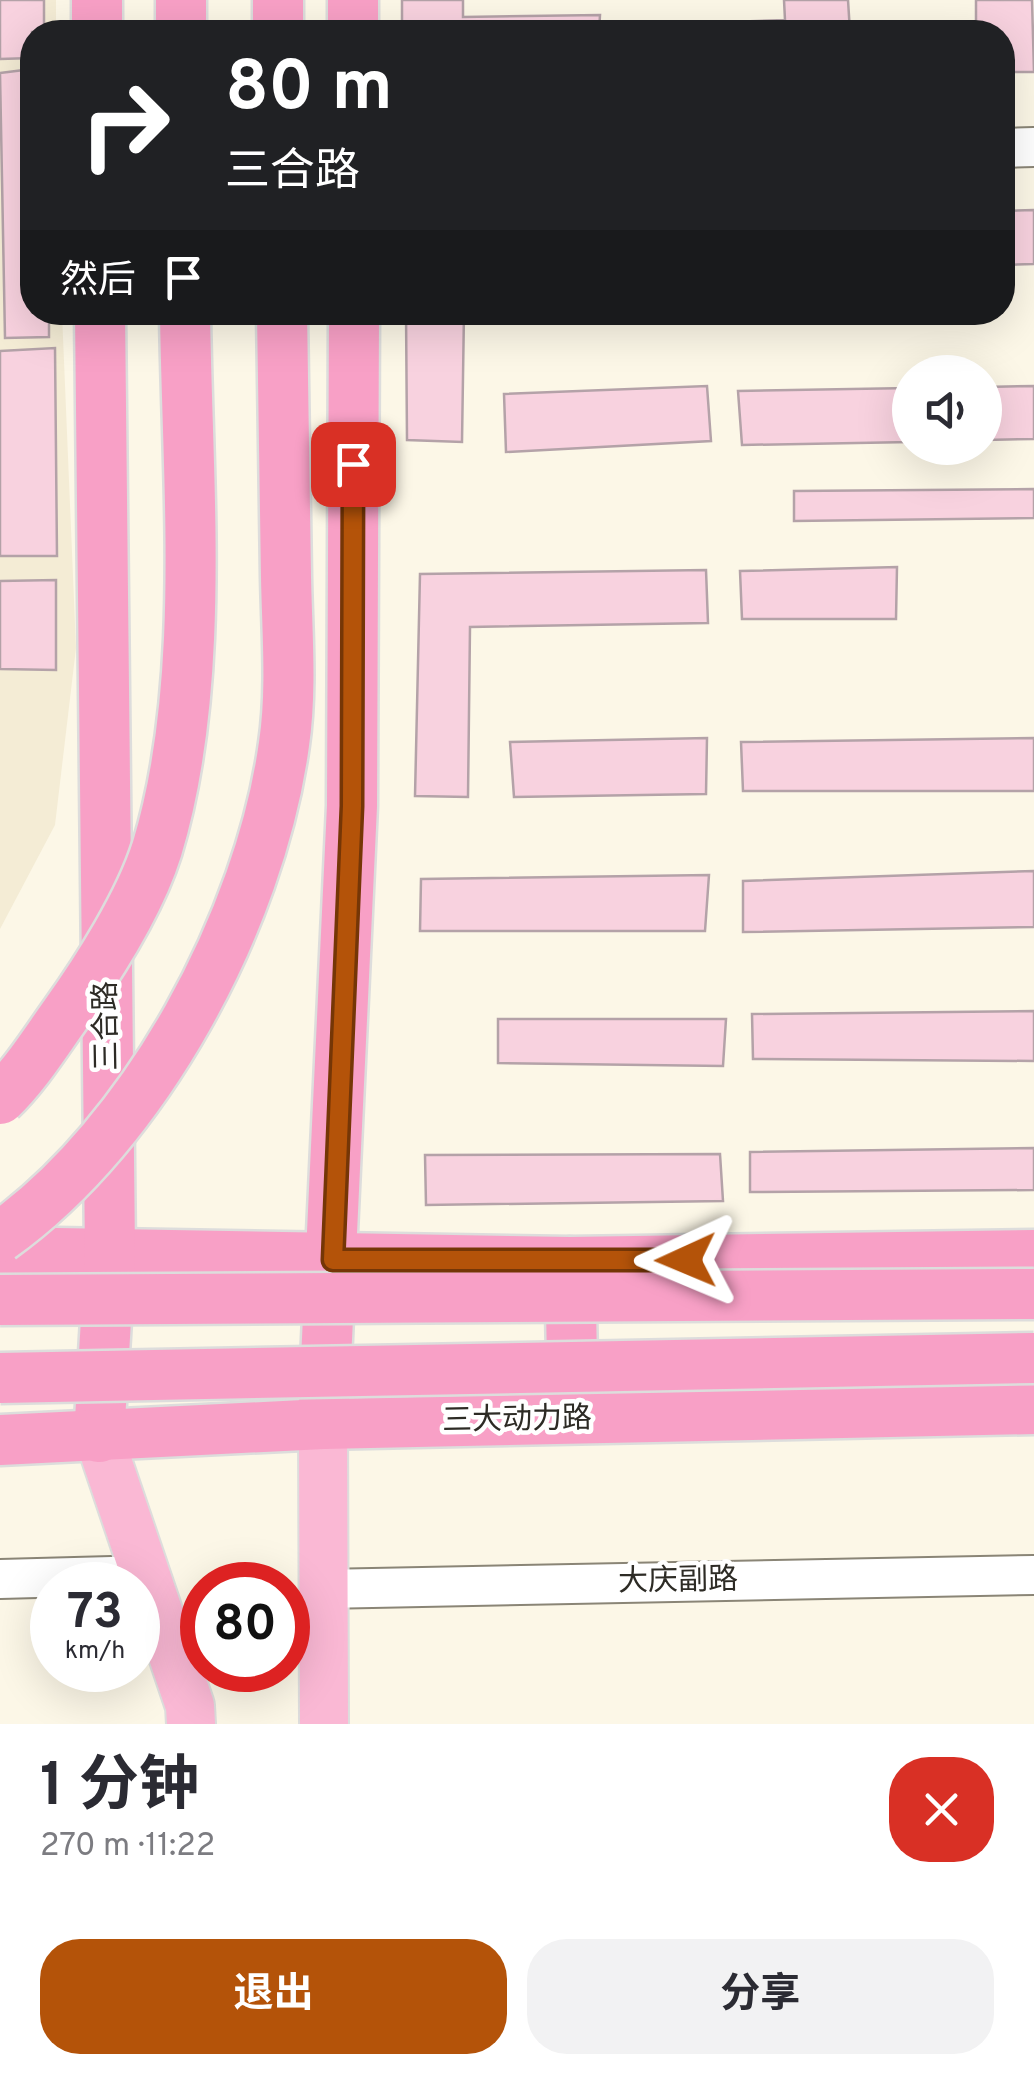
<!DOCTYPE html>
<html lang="zh">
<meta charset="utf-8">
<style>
:root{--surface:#fff;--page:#f2f2f3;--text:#2b2b33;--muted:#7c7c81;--accent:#b45309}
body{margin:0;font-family:Overpass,"Noto Sans SC",sans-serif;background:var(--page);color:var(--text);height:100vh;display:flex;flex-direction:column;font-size:38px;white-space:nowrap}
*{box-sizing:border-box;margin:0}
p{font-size:32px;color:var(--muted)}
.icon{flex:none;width:55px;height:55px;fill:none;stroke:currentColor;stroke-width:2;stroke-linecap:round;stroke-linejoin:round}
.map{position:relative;height:1724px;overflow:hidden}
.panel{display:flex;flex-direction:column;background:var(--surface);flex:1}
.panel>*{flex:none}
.hud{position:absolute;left:20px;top:20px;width:995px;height:305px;border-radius:40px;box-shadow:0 10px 40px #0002;background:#202124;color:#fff;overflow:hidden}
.buttons{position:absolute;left:892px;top:355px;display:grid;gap:20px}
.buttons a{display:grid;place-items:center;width:110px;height:110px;border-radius:50%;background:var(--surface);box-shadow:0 10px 40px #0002;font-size:50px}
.speed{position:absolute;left:30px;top:1562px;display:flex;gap:20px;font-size:50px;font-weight:700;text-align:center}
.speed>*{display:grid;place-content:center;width:130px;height:130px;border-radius:50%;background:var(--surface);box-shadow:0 10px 40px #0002;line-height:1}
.speed small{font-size:25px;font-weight:400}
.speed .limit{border:15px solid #d22;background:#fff;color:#111}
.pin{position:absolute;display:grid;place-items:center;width:85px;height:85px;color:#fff;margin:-42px;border-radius:20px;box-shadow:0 5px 15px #0006}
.me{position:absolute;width:110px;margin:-55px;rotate:269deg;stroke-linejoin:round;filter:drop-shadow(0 0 8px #0008)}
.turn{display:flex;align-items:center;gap:35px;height:210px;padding:0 40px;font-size:45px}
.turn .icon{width:130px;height:130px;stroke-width:2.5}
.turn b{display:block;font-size:70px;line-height:85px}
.then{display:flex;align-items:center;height:95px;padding:0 40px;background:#0003;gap:20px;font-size:38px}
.round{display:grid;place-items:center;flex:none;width:105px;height:105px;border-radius:40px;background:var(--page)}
.summary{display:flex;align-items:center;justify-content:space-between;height:170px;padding:0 40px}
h1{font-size:60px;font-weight:700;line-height:75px}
.primary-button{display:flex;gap:20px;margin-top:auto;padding:20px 40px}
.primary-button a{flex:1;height:115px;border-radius:40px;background:var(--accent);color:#fff;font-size:40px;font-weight:700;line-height:115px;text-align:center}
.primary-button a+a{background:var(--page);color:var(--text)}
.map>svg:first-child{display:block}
.built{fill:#f4ecd5}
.building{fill:#f8d2df;stroke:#b4a2a8;stroke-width:2.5}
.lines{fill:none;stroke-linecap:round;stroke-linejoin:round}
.tertiary-casing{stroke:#8a8576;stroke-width:42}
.primary-casing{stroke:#dddddc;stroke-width:52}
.trunk-casing{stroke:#dddddc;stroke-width:55}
.tertiary{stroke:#fff;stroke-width:38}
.primary{stroke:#fab8d4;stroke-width:48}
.trunk{stroke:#f8a0c6;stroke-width:50}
.trunk-bridge-casing{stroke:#dddddc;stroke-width:55;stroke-linecap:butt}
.trunk-bridge{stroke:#f8a0c6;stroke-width:50}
.route-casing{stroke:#753606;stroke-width:25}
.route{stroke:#b45309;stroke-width:18}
.labels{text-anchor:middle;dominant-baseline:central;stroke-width:9;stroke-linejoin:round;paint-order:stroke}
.street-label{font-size:30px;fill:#2d2b25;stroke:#fff}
</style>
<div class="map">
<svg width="1034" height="1724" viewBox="0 0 1034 1724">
<rect width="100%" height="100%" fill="#fcf7e7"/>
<path class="built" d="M0 0H56V32H32V312L62 313 76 648 55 825 0 929Z"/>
<g class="building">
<path d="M0 0H44V32H32V58L0 59Z"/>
<path d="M402 0H463V17L600 15 599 32H402Z"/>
<path d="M784 0H848L850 32H647V25L785 20Z"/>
<path d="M976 0H1032L1034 72H1002V32H976Z"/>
<path d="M32 69V312H49V337L5 338 0 73Z"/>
<path d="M1034 210V264L1002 265V211Z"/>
<path d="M406 312H464L462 442 407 440Z"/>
<path d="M55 348 57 556H0V351Z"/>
<path d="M707 386 711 441 506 452 504 394Z"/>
<path d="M1034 386V439L985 440V387Z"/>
<path d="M910 388V442L742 445 738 391Z"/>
<path d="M1034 489V518L794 521V491Z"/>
<path d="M897 567 896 619H742L740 571Z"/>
<path d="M706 570 708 623 470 627 468 797 415 796 420 574Z"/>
<path d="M56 580V670L0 669V581Z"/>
<path d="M707 738 706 794 514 797 510 742Z"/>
<path d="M1034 738V791H743L741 742Z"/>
<path d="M1034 871V927L743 932V881Z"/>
<path d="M709 875 705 931H420L421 879Z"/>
<path d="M1034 1011V1061L753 1059 752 1014Z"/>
<path d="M498 1019H726L723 1066 498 1063Z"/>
<path d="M1034 1148V1190L750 1192V1152Z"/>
<path d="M720 1154 723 1201 426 1205 425 1155Z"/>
</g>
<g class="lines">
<g class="tertiary-casing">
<g id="tertiary">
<path d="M1002 148 1034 147"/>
<path d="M0 1579 149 1575"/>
<path d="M322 1589 1034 1575"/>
</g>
</g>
<g class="primary-casing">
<g id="primary">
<path d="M323 1424 324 1724"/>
<path d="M99 1437 190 1706 191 1724"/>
</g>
</g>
<g class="trunk-casing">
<g id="trunk">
<path d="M97 0V32"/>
<path d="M181 0V32"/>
<path d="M278 0V32"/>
<path d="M353 0V32"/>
<path d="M0 1252 570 1262 1034 1255"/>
<path d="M570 1262 573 1407"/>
<path d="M323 1424 352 806 354 312"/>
<path d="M99 1437 110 1253 100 312"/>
<path d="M0 1440 323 1424 1034 1409"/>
</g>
</g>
<use href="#tertiary" class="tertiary"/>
<use href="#primary" class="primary"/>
<use href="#trunk" class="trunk"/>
<g class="trunk-bridge-casing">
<g id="trunk-bridge">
<path d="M0 1099C25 1075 45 1043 65 1015 98 969 140 903 157 849 207 684 187 484 185 312"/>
<path d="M0 1237C146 1133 260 920 284 744 292 690 287 632 286 577 285 489 284 401 282 312"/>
<path d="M0 1300 1034 1294"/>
<path d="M0 1378 1034 1358"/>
</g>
</g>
<use href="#trunk-bridge" class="trunk-bridge"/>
</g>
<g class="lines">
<g class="route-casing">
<path id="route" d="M353 464 352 806 333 1260H686"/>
</g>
<use href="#route" class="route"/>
</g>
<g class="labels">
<g class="street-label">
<text transform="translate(108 1026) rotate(-91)">三合路</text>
<text transform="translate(517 1421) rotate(-1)">三大动力路</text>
<text transform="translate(678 1582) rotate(-1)">大庆副路</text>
</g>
</g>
</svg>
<div class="buttons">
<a><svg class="icon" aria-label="sound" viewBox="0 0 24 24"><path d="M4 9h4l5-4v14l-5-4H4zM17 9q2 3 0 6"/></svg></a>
</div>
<div class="speed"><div>73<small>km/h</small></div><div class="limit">80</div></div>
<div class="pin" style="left:353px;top:464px;background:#d93025"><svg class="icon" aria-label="arrive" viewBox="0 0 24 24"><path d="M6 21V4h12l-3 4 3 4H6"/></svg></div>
<svg class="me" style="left:686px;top:1260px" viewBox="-20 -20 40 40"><path d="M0-17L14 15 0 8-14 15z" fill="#b45309" stroke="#fff" stroke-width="4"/></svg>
<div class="hud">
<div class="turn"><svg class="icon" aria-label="right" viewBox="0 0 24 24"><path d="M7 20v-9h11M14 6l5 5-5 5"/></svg><div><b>80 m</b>三合路</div></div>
<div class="then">然后<svg class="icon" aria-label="arrive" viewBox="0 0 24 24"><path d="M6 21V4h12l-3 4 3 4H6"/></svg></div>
</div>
</div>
<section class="panel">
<div class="summary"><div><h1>1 分钟</h1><p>270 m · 11:22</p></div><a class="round" style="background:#d93025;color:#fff"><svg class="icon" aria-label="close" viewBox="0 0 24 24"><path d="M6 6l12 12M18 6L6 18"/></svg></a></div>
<div class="primary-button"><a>退出</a><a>分享</a></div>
</section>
